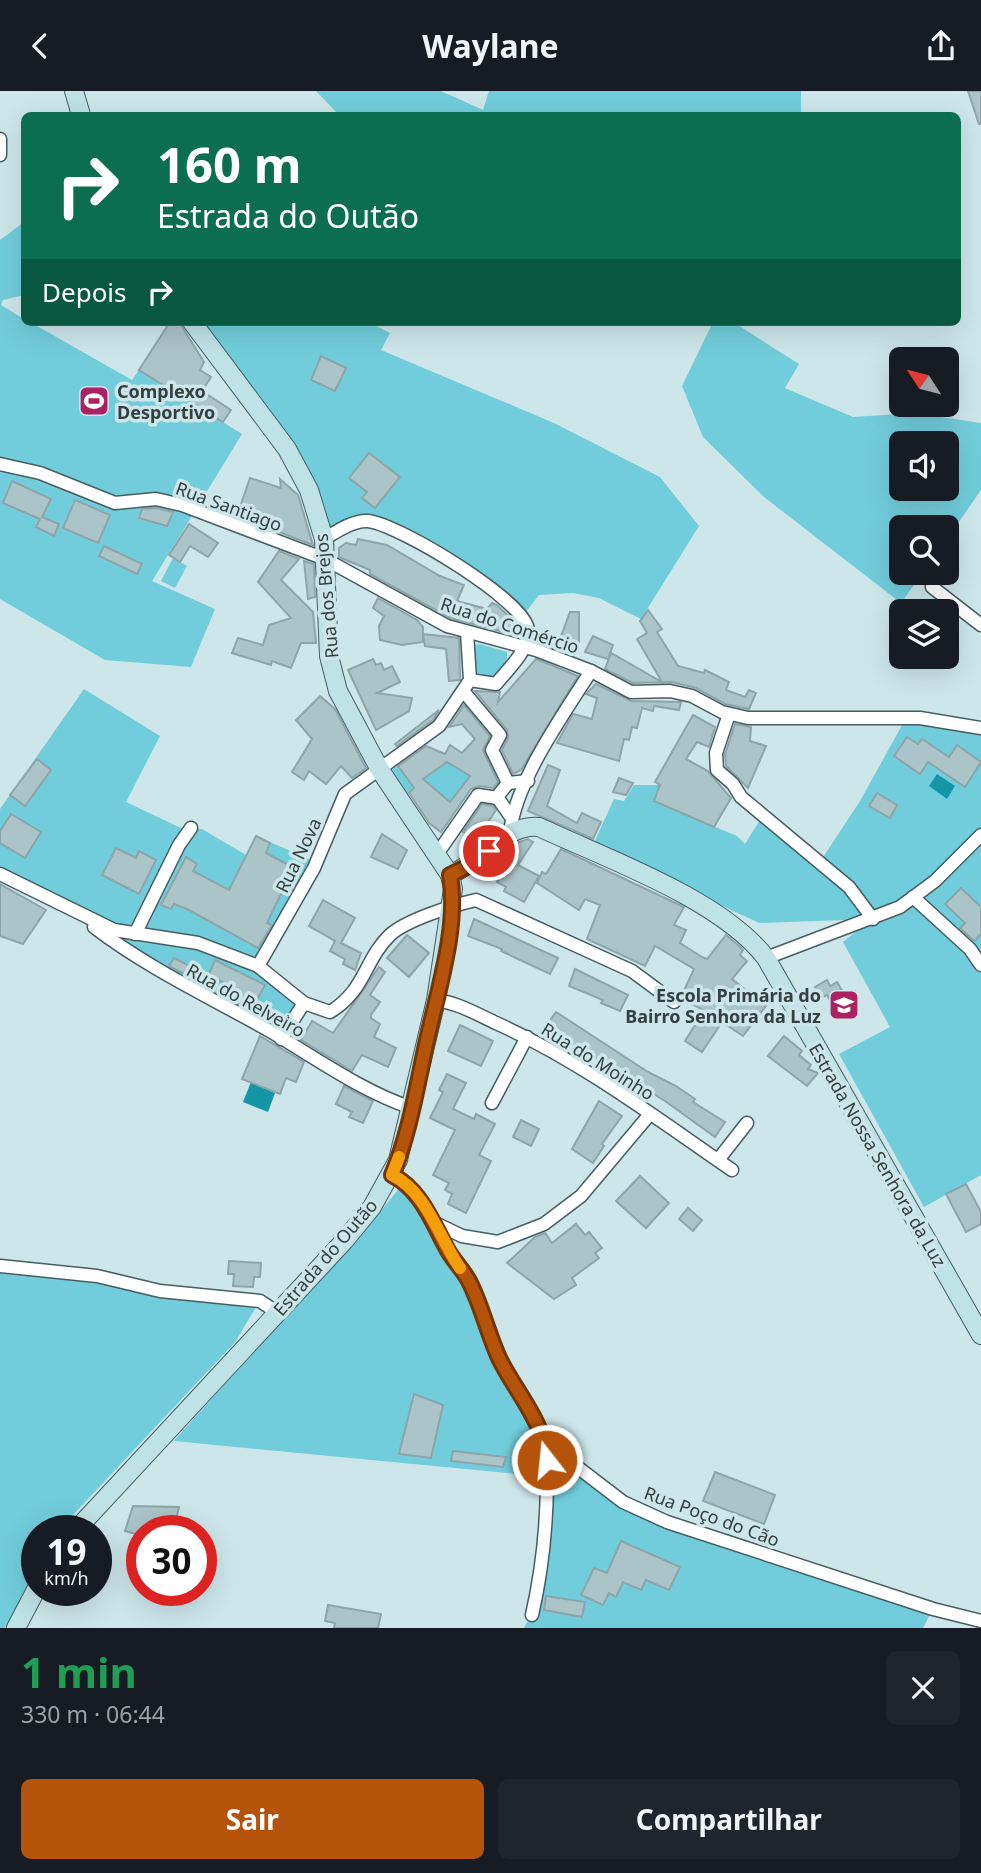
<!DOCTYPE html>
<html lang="pt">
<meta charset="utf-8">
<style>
:root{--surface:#171b24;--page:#20242c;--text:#f1f3f6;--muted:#9ea1a6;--accent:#b45309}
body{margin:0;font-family:"Noto Sans",sans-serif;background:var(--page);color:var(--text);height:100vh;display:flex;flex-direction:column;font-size:26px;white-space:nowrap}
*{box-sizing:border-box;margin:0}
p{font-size:23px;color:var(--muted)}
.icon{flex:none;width:38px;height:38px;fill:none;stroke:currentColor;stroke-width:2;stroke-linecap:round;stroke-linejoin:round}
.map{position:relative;height:1537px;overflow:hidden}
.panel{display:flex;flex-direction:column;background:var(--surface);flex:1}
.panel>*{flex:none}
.guide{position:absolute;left:21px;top:21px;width:940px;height:214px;border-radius:10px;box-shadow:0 7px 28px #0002;background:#0b6e4f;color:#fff;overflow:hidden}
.needle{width:46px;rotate:306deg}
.buttons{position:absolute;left:889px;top:256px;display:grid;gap:14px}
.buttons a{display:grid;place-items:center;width:70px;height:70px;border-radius:10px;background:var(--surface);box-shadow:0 7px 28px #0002;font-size:35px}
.speed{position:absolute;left:21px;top:1424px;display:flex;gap:14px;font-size:35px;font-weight:700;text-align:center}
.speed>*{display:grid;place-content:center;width:91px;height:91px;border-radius:50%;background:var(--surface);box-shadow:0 7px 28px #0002;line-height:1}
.speed small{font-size:18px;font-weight:400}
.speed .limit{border:10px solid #d22;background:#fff;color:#111}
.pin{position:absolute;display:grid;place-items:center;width:60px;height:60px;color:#fff;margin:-30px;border:4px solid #fff;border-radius:50%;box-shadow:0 2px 7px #0007}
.me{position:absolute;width:77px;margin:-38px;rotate:344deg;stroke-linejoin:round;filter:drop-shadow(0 0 5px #0008)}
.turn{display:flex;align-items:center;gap:24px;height:147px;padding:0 21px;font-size:32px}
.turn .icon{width:91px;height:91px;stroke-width:2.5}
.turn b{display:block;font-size:49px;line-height:60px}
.then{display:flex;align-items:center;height:66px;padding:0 21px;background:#0003;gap:14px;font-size:26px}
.round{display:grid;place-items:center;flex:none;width:74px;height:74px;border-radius:10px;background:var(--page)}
.summary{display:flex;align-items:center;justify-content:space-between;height:119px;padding:0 21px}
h1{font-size:42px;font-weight:700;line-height:52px;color:#1e9e55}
.primary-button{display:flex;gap:14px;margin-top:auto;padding:14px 21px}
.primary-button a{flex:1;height:80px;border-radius:10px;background:var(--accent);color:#fff;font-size:28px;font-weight:700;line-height:80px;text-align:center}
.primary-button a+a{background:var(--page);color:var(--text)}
header{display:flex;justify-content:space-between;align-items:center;height:91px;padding:0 21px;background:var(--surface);font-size:32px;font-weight:700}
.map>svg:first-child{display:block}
.green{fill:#71cddb;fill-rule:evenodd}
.water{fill:#1496a6}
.building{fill:#abc4c8;stroke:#8da5a9;stroke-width:2;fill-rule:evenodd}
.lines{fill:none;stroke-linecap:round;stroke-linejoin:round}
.street-casing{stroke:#465d61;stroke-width:15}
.secondary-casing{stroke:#465d61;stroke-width:20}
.street{stroke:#fff;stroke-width:12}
.secondary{stroke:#bfe2e7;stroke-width:18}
.route-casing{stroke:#753606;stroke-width:18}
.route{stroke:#b45309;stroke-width:12}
.slow{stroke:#f59e0b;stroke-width:12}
.labels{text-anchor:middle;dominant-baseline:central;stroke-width:7;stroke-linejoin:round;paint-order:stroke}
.poi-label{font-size:18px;font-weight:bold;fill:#343f40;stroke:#cce6ea;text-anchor:start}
.street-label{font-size:18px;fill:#343f40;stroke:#cce6ea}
</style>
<header><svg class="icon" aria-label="back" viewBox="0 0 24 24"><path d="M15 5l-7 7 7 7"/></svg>Waylane<svg class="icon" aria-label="share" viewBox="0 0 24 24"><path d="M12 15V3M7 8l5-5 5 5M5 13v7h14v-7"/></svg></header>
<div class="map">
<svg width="981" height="1537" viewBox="0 0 981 1537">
<rect width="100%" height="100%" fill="#cce6ea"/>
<g class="green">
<path d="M316 0H441L483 19 489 0H801V24H339Z"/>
<path d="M24 131V204L3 209 1 214 24 228V231H30L132 289 139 279 242 343 152 490 215 518 191 576 105 569 0 508V149Z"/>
<path d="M200 231H369L390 242 381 259 554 332 660 386 699 435 641 528 599 507 573 502 539 504 522 526 408 447 348 430 331 437Z"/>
<path d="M713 231H733L799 273 785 297 853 326 915 322 981 332V399L947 448V436H901V481H923L901 512 764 406 703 346 682 295ZM901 352H947V397H901Z"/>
<path d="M173 467 187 475 175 497 161 490Z"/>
<path d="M480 553 507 561V568L495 587 474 581V554Z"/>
<path d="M84 598 160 645 126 711 181 737 202 738 246 764 256 745 316 771 258 875 304 912 281 948 91 834 0 783V718Z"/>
<path d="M906 627 981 637V1084L924 1116 839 963 890 936 843 851 871 828 759 832 593 754 614 708 624 710 634 694H660L654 710 737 745 745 753 763 724 820 771 860 710Z"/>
<path d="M453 666 470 684 442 721 423 689 405 706 384 685 397 675 405 685 417 675 427 686Z"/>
<path d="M403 1093 435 1132 546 1352 623 1411 933 1518 923 1537H524L534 1518 548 1386 174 1350C249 1263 330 1183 403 1093Z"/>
<path d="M0 1175 261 1208 235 1251 58 1440H37V1478L5 1537H0Z"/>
</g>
<g class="water">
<path d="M937 683 955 695 947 708 929 695Z"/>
<path d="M251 991 275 1002 268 1021 243 1011Z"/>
</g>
<g class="building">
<path d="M968 0H981V33H979Z"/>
<path d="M170 231H179L204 271 200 279 211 286 202 300 231 319 223 331 139 279Z"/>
<path d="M321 265 346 277 335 300 311 289Z"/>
<path d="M369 362 400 386 375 417 362 407 367 401 349 387Z"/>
<path d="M250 387 281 397 280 388 298 404 313 454 237 425Z"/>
<path d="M12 390 51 408 42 426 59 433 54 445 36 436 40 428 3 412Z"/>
<path d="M75 409 110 424 98 452 63 437Z"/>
<path d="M142 418 156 417 173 421 167 435 139 427Z"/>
<path d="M189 433 218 452 208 466 190 455 180 471 169 464Z"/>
<path d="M358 448 387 454 440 485 464 494 457 510 487 518 492 512 497 514 515 531 519 545 450 527 370 483V479L339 466V457L346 452 356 454Z"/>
<path d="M104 455 142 473 137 483 99 465Z"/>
<path d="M279 460 299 468 281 489 313 521 316 552H301L291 577 272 570 271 574 232 562 238 547 263 554 269 534 291 527 258 491Z"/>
<path d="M304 470 314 473 315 506 308 508Z"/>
<path d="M378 507 417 529 423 536V551L402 554 380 549 379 535 384 525 373 517Z"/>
<path d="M648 519 662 538 657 541 678 575 704 582 705 579 729 591 726 599 745 606 749 599 756 602 749 618 725 613 696 597 672 591 633 592 605 578 611 562 662 591 637 548 647 542 640 530Z"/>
<path d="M570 521H579V553L560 548Z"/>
<path d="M423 543 459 547 460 589 449 590 446 558 425 555Z"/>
<path d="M593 545 613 554 608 568 585 561Z"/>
<path d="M373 568 376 574 381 572 384 579 392 575 400 591 377 602 412 607 409 620 376 639 348 579Z"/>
<path d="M536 568 578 585 521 679 513 683 502 659 508 647 507 639 475 600 500 601 498 611Z"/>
<path d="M596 593 631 610 681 611 679 619 654 615 653 620 642 617 637 637 632 636 629 649 624 648 619 670 557 652 573 623 592 628 597 607 586 603Z"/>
<path d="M320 605 335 618 366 677 352 687 341 675 326 693 309 680 304 689 292 681 312 648 296 629Z"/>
<path d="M464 614 490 645 483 659 498 691 493 697 479 695 471 698 441 741 429 732 409 702 414 697 398 675 426 655 445 663 450 654 462 662 475 648 462 633 449 636ZM447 671 470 685 450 711 423 688Z"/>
<path d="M439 619 433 629 397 655 395 653Z"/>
<path d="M693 624 715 636 709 656 697 651 686 668 708 680 731 707 714 736 654 710 660 694 655 691Z"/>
<path d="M735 633 751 636 750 650 766 655 748 697 726 675 725 663Z"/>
<path d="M907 646 918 653 922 648 949 666 957 654 981 671 965 696 928 671 920 683 894 665Z"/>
<path d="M37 668 51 679 25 715 10 704Z"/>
<path d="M548 674 560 679 547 715 577 732 582 722 601 731 593 748 528 720Z"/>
<path d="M619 687 633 692 626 704 613 701Z"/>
<path d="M877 702 897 714 890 727 869 715Z"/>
<path d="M482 713 493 715 496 719 476 749 463 741Z"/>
<path d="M11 723 41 741 25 767 0 752V740Z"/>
<path d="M382 743 407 759 398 778 371 766Z"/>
<path d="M256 745 270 752 266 762 300 780 295 791 288 788 267 832 272 834 258 857 187 818 174 813 171 818 161 814 186 766 197 773 193 780 229 799Z"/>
<path d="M528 748 533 751 518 774 539 785 524 811 504 800 506 796 497 791 501 783 498 781 510 760 516 752Z"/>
<path d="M116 757 136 767 139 760 156 769 139 803 102 784Z"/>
<path d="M561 758 684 816 674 834 686 839 680 852 702 866 707 868 726 844 738 854 743 859 740 864 747 870 732 888 766 915 743 945 722 931 702 961 685 950 704 920 681 906 694 878 655 855 645 875 587 848 600 814 585 808 579 819 537 792 542 781 546 783Z"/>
<path d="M0 793 46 819 23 853 0 845Z"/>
<path d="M961 797 981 816V843L974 850 960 837 965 832 945 813Z"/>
<path d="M323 809 355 827 341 852 361 862 355 879 343 873 345 868 330 860 335 850 309 835Z"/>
<path d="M474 828 558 867 550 883 501 860 502 858 468 845Z"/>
<path d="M407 844 429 862 409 886 387 867Z"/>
<path d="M174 867 198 879 194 888 169 875Z"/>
<path d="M215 869 265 894 251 920 223 904 228 893 208 885Z"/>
<path d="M379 876 385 881 370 904 380 911 371 924V927L380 933 374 946 396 957 388 976 362 964 352 980 301 949 312 930 333 942Z"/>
<path d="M575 878 628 904 620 920 601 912 603 909 569 895Z"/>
<path d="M827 889 830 895 837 891 847 908 834 916 827 904 822 907 815 896Z"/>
<path d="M556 921 648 981 676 995 695 1008 693 1011 725 1031 715 1046 665 1010 545 936Z"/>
<path d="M460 934 493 950 481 975 448 960Z"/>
<path d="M260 945 304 971 296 991 286 987 280 1003 242 988Z"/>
<path d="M784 945 802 960 799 964 811 974 808 978 818 982 807 995 768 965Z"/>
<path d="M447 983 466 992 453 1018 474 1028 476 1023 495 1033 479 1064 491 1070 466 1122 448 1113 452 1103 445 1099 449 1092 433 1084 455 1039 430 1027 443 1001 439 999Z"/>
<path d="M344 995 373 1010 363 1032 349 1026 352 1021 336 1013Z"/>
<path d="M599 1010 622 1025 602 1053 604 1055 593 1072 572 1058Z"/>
<path d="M521 1029 539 1038 531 1055 513 1046Z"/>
<path d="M640 1085 669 1112 646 1137 616 1110Z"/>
<path d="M966 1093 981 1121V1133L966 1141 946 1103Z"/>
<path d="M688 1117 702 1129 693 1140 679 1128Z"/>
<path d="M576 1133 585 1144 589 1141 602 1157 595 1162 599 1167 572 1187 576 1194 554 1208 507 1172 535 1146 545 1142 552 1152Z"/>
<path d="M229 1170 261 1172 260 1186H254L253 1196 233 1195 234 1183H228Z"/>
<path d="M414 1303 443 1314 431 1367 399 1363Z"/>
<path d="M453 1360 506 1366 503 1376 451 1370Z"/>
<path d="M715 1381 775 1404 764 1433 703 1410Z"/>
<path d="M133 1415 179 1416 173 1440H142V1445L125 1440Z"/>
<path d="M621 1450 680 1476 669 1499 646 1489 641 1499 623 1491 616 1506 609 1502 603 1514 581 1504 594 1477 607 1482Z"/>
<path d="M546 1505 585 1511 582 1526 544 1519Z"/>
<path d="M328 1514 381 1523 378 1537H334L335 1532 325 1530Z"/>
</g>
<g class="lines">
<g class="street-casing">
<g id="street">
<path d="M0 48V64"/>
<path d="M0 373 40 382 115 412 156 408 182 414 325 468 447 535 536 559 591 580 631 601 670 600 692 605 722 621 748 627H920L981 637"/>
<path d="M324 448C336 441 353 429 368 430 398 433 526 510 528 539 529 560 508 578 496 593L470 589 467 541"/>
<path d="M932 496 981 534"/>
<path d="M464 601 500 644 492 659 508 692"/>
<path d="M729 623 716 662 717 679 733 693 741 706 849 796 873 828"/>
<path d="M511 726 497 706 508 692 528 690"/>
<path d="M510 742C515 691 563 624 591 580"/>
<path d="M437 763 478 704 498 707"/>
<path d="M0 783 114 839 198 852 258 875 304 912 330 921C366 899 364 869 390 844 406 829 454 814 476 809L632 880 674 911"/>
<path d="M913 806 970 858 981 874"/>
<path d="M94 836C149 878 210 906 270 940 314 966 363 1001 412 1017"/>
<path d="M135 843 179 754 191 737"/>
<path d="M766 867 900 816 935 790 981 744"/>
<path d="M258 875 314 777 345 703 439 635 470 589"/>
<path d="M436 909C458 912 477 923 496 932 581 970 656 1027 732 1079"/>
<path d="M281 948 304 912"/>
<path d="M492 1012 527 946"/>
<path d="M718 1069 747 1032"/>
<path d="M392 1084 404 1091 421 1112 435 1132 446 1157 470 1191 500 1268 546 1352 623 1411 667 1431 933 1518 981 1530"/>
<path d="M435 1132 462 1145 498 1151 544 1133 581 1105 650 1023"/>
<path d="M0 1175 97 1185 160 1200 260 1210 278 1222"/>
<path d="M532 1524C545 1467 549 1410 546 1352"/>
</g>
</g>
<g class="secondary-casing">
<g id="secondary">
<path d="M74 0 81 24"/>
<path d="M450 784C480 771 506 732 539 736 607 768 721 808 766 867L981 1244"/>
<path d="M75 1440 345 1149 372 1116 398 1069 436 909 453 798 450 784 380 679 338 600 329 565 324 448 309 399 287 358 192 231"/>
<path d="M16 1537 37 1497"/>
</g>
</g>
<use href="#street" class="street"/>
<use href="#secondary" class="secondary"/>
</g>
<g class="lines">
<g class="route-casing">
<path id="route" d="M489 760 474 772 450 784C459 834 438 899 427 949 417 994 410 1041 392 1084 420 1098 432 1130 446 1156 452 1169 464 1179 470 1192 482 1216 488 1243 499 1267 515 1300 545 1332 547 1369"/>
</g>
<use href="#route" class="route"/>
<path class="slow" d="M399 1066 392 1084C427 1101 439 1147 460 1177"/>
</g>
<defs>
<g id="stadium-square" transform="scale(1.575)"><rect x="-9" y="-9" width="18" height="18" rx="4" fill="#ac2162" stroke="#cce6ea"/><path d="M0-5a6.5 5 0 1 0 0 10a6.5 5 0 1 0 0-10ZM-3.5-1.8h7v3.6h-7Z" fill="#fff"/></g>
<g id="school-square" transform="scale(1.575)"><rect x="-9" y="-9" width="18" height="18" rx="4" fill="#ac2162" stroke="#cce6ea"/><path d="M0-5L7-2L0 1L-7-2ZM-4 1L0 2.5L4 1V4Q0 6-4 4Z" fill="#fff"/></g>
</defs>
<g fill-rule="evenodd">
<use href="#stadium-square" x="94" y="310"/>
<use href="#school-square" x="844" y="914"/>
</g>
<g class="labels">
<g class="poi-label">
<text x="117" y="300">Complexo<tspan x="117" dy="21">Desportivo</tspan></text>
<text x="821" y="904" text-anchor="end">Escola Primária do<tspan x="821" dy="21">Bairro Senhora da Luz</tspan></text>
</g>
<g class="street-label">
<text transform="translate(229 415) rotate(20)">Rua Santiago</text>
<text transform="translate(326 505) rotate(-95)">Rua dos Brejos</text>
<text transform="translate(510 534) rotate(18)">Rua do Comércio</text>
<text transform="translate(298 764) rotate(-64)">Rua Nova</text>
<text transform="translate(246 909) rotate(29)">Rua do Relveiro</text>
<text transform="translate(598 970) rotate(32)">Rua do Moinho</text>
<text transform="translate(878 1064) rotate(60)">Estrada Nossa Senhora da Luz</text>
<text transform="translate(325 1166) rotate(-49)">Estrada do Outão</text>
<text transform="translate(712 1425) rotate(20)">Rua Poço do Cão</text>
</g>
</g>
</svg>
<div class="buttons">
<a><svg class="needle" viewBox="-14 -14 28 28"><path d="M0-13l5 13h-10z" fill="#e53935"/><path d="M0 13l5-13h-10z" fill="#9ea1a6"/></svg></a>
<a><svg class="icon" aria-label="sound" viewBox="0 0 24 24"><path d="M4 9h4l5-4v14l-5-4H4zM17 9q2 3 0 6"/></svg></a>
<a><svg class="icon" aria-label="search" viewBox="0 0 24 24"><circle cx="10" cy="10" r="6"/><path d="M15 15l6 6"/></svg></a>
<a><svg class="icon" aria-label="layers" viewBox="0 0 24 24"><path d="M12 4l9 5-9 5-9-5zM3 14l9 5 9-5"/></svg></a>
</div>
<div class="speed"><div>19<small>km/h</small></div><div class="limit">30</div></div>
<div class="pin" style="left:489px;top:760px;background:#d93025"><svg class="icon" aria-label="arrive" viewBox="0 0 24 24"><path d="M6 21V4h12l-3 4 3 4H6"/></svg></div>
<svg class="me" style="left:547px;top:1369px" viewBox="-20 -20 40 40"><circle r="17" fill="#b45309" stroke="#fff" stroke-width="3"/><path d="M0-11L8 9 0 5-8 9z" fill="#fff"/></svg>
<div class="guide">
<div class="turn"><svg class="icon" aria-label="right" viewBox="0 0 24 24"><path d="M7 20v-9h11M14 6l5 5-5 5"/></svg><div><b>160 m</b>Estrada do Outão</div></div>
<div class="then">Depois<svg class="icon" aria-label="right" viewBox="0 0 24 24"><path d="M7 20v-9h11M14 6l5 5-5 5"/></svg></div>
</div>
</div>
<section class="panel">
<div class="summary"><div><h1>1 min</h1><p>330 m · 06:44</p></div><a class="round"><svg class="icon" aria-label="close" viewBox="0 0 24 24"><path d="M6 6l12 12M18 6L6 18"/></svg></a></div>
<div class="primary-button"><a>Sair</a><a>Compartilhar</a></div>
</section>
